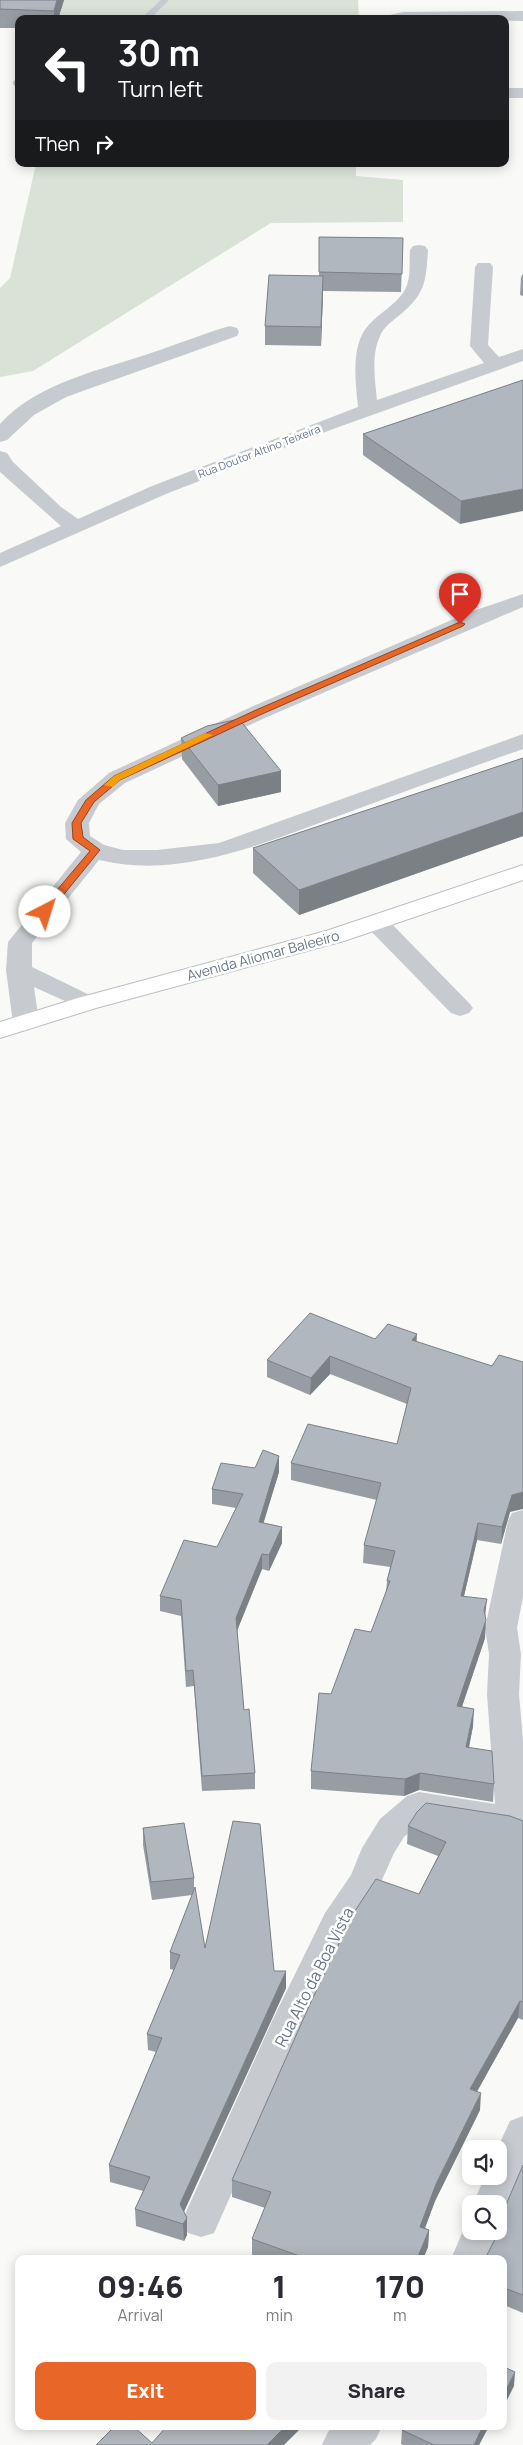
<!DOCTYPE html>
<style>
:root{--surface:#fff;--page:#f2f2f3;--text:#2b2b33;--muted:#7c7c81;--accent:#e86728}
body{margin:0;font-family:Manrope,sans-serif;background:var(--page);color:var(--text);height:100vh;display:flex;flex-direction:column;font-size:19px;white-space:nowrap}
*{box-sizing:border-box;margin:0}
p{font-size:16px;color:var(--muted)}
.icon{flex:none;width:28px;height:28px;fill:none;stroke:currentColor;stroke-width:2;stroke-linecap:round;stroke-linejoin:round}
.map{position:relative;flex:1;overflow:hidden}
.details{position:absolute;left:15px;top:2255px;width:492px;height:175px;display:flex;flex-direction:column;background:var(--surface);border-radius:10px;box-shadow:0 2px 12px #0003}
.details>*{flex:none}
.guide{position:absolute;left:15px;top:15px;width:494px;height:152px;border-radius:10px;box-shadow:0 2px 12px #0003;background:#202124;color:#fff;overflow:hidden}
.fabs{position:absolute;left:462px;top:2140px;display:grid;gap:10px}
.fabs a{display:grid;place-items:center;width:45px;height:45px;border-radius:10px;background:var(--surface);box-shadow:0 2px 12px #0003;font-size:25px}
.pin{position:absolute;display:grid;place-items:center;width:42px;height:42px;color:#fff;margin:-51px -21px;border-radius:50% 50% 50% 0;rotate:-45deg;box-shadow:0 0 5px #0007}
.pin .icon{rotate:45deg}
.me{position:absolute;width:55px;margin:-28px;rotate:40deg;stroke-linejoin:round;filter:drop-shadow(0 0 4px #0008)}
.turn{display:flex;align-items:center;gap:18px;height:105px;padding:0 20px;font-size:22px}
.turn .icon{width:65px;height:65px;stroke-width:2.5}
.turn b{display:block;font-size:35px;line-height:42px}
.then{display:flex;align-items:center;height:48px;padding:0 20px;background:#0003;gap:10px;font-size:19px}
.eta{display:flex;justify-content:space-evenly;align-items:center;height:85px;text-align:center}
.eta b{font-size:30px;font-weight:800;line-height:35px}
.button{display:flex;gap:10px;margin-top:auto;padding:10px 20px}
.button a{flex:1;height:58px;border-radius:10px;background:var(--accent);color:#fff;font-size:20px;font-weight:800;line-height:58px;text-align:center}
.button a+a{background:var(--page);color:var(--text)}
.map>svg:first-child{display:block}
.green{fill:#dae2d8}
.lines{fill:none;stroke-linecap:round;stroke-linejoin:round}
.stream{stroke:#c4ccd2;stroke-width:6}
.major-casing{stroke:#babec2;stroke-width:2}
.minor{fill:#c7cace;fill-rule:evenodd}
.major{fill:#fff;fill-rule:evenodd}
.wall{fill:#979da3}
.shaded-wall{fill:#7b8085}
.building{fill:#b0b7be;stroke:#7b8085}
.route{fill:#e86728;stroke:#97431a}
.slow{fill:#f59e0b}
.labels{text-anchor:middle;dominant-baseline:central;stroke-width:5;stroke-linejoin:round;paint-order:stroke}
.far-street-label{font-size:11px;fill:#687789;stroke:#fff}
.street-label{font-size:14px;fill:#687789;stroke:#fff}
.near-street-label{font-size:16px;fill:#687789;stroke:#fff}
</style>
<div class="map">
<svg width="523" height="2445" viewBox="0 0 523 2445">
<rect width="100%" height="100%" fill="#f9f9f7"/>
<g class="green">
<path d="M64 0H358L359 19H58Z"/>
<path d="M36 164H356V176L403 180V222L271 223 33 371 0 377V288L10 278Z"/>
</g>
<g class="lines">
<g class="stream">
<path d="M145 19 165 0"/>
<path d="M16 83 19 82"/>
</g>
<g class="major-casing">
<path id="major" d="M523 865V880L344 941 96 1008 0 1038V1022L78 998 326 931Z"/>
</g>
<g class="minor">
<path d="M523 11V21L384 19 386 16 403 12Z"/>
<rect x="505" y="88" width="18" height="10"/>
<path d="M419 245 425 246 428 250C426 280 426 293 401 314 394 320 384 326 380 336 371 355 375 380 377 400L484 363 470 346 475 267 478 263H490L493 267 488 345 499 357 523 349V361L333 429 166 494 0 567V553L61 526 0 472V451L7 453 13 462 61 507 78 519 152 486 358 407C356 385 352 358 361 337 370 315 399 307 407 285 411 274 409 261 410 250L413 246Z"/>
<path d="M230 326 237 328 239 332 237 336 66 397 34 415 7 440 0 442V424C38 382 102 370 154 352 179 344 204 333 230 326Z"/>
<path d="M523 594V607L267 717 125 783 99 804 89 823 90 836 104 845 123 850H157L219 843 523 734V749C466 769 409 790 352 811 273 839 185 881 99 860L32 943V967L96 998 100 1003 96 1008 87 1011 34 987 39 1023 35 1028 26 1031 17 1028 13 1023 6 970 8 942 81 852 66 839 65 823 78 800 109 773 251 707 470 612Z"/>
<path d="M376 915 385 917 469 1003 473 1008 469 1013 460 1016 451 1013 367 927 364 922 367 917Z"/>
<path d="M523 1510V1597L517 1628 521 1654 519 1694 523 1740V1837L509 1832 425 1819 404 1837 394 1853 377 1891 351 1931 308 2021 214 2233 201 2237 188 2233 182 2221 272 2021 325 1913 351 1875 362 1848 380 1819 407 1796 419 1792 495 1804 487 1694 489 1654 485 1628 508 1521 512 1513Z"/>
<path d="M523 2116V2174L504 2215 499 2217V2204H473L485 2176H499L497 2149 510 2121Z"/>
<path d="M471 2218V2231H499V2229L500 2231 489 2259H451L468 2219Z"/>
<path d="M334 2426H382L376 2439 370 2445H322L328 2432Z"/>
</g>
<use href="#major" class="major"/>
</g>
<g class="wall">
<path d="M0 0H64L58 19H19V28H0Z"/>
<path d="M319 237 403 238 401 292 323 291 321 346 265 345V326L319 276Z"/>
<path d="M523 274V296L520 295 521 277Z"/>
<path d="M523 380 460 524 363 455V434Z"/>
<path d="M181 738 281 792 218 806 182 759Z"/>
<path d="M523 758V836L299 915 253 873V848Z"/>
<path d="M375 1339 416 1341 510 1512 501 1544 477 1540 464 1596 485 1618V1638L462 1707 473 1726 469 1748 494 1784 493 1802 419 1790 404 1796 311 1789V1771L331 1694 371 1632 386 1592 387 1581 390 1567 363 1563 364 1545 377 1500 291 1480V1463L397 1444 407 1404 330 1374 310 1395 267 1377V1360Z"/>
<path d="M279 1456V1472L263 1523 282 1527V1543L269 1571 262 1569 237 1631 244 1710 255 1773V1789L202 1791 194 1686 186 1687 181 1616 160 1611V1596L217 1547 236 1508 212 1504V1489Z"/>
<path d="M523 1821V2020L518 2018 477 2091 480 2110 435 2201 425 2228 429 2230 428 2247 423 2259H258L252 2256V2239L265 2208 232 2197V2180L419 1894 438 1856 407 1844 408 1826Z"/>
<path d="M143 1828 194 1878V1890L205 1948 274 1971 286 1988 184 2212 187 2218V2235L184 2241 136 2226 135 2209 143 2191 110 2182 109 2165 156 2052 148 2050 147 2034 174 1970 170 1969V1952L192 1895 152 1900 143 1845Z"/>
<path d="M523 2165V2313L504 2305V2259L499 2231Z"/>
<path d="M404 2426H489L479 2445H403L401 2444 402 2430Z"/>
</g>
<g class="shaded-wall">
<path d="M57 0H64L58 19H54V11Z"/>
<path d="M323 276V294L321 346V327Z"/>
<path d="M523 489V511L460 524 461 501Z"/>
<path d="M281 771V792L218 806V785Z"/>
<path d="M523 812V836L299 915V890Z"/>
<path d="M417 1334 416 1351 412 1340Z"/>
<path d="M330 1356V1374L310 1395 311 1378Z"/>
<path d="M279 1456V1472L259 1538V1522Z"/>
<path d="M523 1492V1509L510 1512 501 1544 502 1527 512 1495Z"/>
<path d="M478 1523 477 1540 460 1613 461 1596Z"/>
<path d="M282 1527V1543L269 1571V1555Z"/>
<path d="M262 1554V1569L236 1633V1618Z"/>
<path d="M487 1599 485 1617 484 1610Z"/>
<path d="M486 1620 485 1638 456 1724 457 1706Z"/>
<path d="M474 1709 473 1726 465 1765 466 1747Z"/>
<path d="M420 1773 419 1790 404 1796 405 1779Z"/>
<path d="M286 1971V1988L180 2220V2204Z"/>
<path d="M520 2001 518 2018 469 2106 470 2089Z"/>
<path d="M481 2093 480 2110 435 2201 419 2244 420 2227 436 2184Z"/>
<path d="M187 2218V2235L184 2241 183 2224Z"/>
<path d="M429 2230 428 2247 423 2259H417Z"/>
<path d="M515 2372 514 2386 504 2406V2394Z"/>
<path d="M286 2426H301V2428L284 2445H267Z"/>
<path d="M483 2426H489L479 2445H474Z"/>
</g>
<g class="building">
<path d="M0 0H57L54 11 0 9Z"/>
<path d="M319 237 403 238 402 274 319 272Z"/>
<path d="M269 275 323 276 321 327 265 326Z"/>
<path d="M523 380V489L461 501 363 434Z"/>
<path d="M239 719 281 771 218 785 181 738 207 726Z"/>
<path d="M523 758V812L299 890 253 848Z"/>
<path d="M310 1313 375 1339 388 1324 417 1334 412 1340 492 1366 499 1355 523 1362V1492L512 1495 502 1527 478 1523 461 1596 487 1599 484 1610 486 1620 457 1706 474 1709 466 1747 492 1751 494 1784 420 1773 405 1779 311 1771 319 1693 331 1694 355 1629 371 1632 390 1581H387L395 1551 364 1545 381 1483 291 1463 308 1424 397 1444 411 1388 330 1356 311 1378 267 1360Z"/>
<path d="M263 1450 279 1456 259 1522 282 1527 269 1555 262 1554 236 1618 244 1710 249 1709 255 1773 202 1776 193 1670 186 1671 181 1600 160 1596 184 1540 217 1547 243 1494 212 1489 221 1463 255 1468Z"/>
<path d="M426 1803 510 1816 523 1821V2002L520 2001 470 2089 481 2093 436 2184 420 2227 429 2230 417 2259H308L252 2239 271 2192 232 2180 310 2004 353 1914 376 1879 419 1894 446 1842 408 1826 417 1812Z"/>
<path d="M233 1821 260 1824 274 1971H286L180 2204 187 2218 183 2224 135 2209 150 2177 109 2165 162 2038 147 2034 180 1955 170 1952 195 1887 205 1948Z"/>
<path d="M184 1823 194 1878 151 1882 143 1828Z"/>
<path d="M523 2165V2295L504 2288V2259H485L499 2231 503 2212Z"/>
<path d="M504 2367 515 2372 504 2394Z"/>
<path d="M115 2426H133L152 2443 167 2426H286L267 2445H96Z"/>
<path d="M404 2426H483L474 2445H434L402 2430Z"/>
</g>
<path class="route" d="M460 622 465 624 463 626 262 714 120 780 94 802 81 823 83 837 100 850 48 914H41V909L90 851 73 839 72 823 86 800 114 776 256 710Z"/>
<path class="slow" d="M205 733 213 735 120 780 113 787 104 785 114 776Z"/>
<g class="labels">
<g class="far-street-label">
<text transform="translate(259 451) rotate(-21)">Rua Doutor Altino Teixeira</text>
</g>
<g class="street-label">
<text transform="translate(263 955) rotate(-15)">Avenida Aliomar Baleeiro</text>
</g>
<g class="near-street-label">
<text transform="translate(314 1977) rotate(-63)">Rua Alto da Boa Vista</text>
</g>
</g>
</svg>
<div class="fabs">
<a><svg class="icon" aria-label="sound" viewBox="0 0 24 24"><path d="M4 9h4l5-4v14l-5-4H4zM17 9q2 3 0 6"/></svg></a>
<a><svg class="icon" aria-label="search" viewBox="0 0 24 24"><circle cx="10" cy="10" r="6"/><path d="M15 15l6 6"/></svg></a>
</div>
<div class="pin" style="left:460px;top:624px;background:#d93025"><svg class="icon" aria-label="arrive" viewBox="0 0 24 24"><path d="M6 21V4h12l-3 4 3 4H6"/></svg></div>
<svg class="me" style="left:45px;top:912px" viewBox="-20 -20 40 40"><circle r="19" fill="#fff"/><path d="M0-13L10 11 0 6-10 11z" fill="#e86728"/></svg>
<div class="guide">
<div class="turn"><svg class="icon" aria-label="left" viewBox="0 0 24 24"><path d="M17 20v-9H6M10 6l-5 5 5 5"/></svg><div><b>30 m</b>Turn left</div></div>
<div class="then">Then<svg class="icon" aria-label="right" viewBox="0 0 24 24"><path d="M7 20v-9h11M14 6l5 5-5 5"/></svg></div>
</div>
<section class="details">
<div class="eta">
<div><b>09:46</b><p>Arrival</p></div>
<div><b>1</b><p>min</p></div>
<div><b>170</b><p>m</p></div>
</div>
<div class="button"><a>Exit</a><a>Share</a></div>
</section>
</div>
